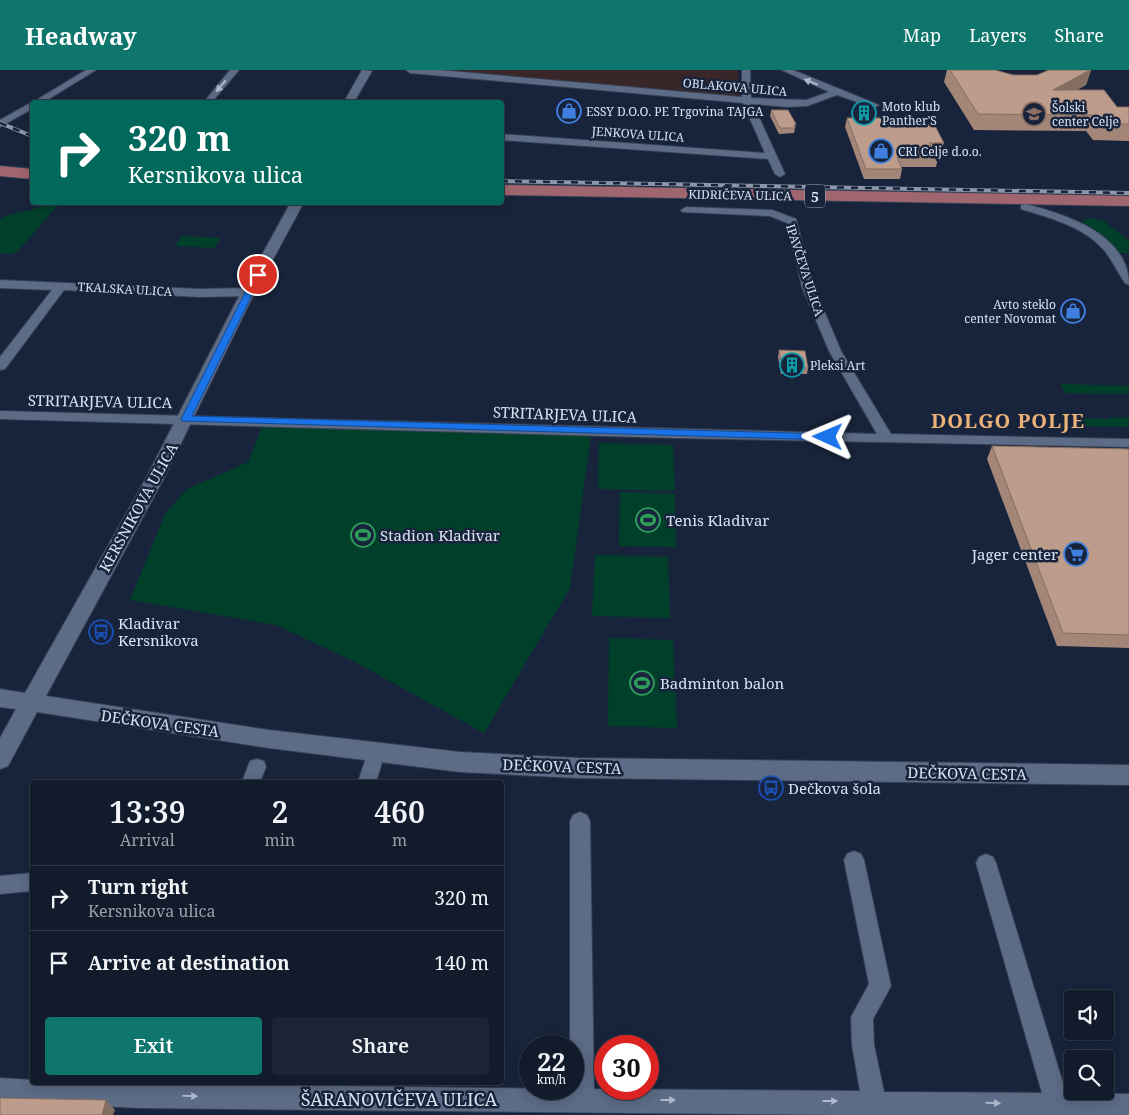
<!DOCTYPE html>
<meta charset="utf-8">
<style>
:root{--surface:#121b2c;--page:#1b2434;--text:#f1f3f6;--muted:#9ca1a9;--line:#313948;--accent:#0f766e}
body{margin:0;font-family:"Noto Serif",serif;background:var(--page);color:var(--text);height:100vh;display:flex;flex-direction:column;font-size:19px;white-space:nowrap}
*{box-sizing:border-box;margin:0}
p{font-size:16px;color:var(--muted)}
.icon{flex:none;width:28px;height:28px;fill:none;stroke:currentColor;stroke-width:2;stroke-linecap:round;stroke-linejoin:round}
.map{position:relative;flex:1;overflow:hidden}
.drawer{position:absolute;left:30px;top:710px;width:474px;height:305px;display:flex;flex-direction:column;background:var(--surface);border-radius:5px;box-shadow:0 2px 12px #0003,0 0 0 1px var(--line)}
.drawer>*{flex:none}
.hud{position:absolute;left:30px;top:30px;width:474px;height:105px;border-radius:5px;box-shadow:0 2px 12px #0003,0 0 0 1px var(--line);background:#00695c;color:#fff;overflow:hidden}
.fabs{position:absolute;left:1064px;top:920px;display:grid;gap:10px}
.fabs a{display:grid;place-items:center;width:50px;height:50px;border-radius:5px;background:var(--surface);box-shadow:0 2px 12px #0003,0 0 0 1px var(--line);font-size:25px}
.speed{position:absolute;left:519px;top:965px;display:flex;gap:10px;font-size:25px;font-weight:700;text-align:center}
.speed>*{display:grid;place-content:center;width:65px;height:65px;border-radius:50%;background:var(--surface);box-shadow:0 2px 12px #0003,0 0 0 1px var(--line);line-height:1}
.speed small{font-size:12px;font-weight:400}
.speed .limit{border:8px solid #d22;background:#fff;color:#111}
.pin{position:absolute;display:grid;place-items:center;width:42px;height:42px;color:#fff;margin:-21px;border:2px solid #fff;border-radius:50%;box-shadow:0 1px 5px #0007}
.me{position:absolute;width:55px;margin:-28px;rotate:271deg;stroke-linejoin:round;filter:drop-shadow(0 0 4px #0008)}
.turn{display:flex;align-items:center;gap:18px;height:105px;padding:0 15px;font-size:22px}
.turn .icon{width:65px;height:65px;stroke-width:2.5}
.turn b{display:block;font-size:35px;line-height:42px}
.eta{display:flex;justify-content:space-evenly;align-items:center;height:85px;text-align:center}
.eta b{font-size:30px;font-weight:600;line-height:35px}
.action{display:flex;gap:10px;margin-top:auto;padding:10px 15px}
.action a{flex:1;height:58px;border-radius:5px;background:var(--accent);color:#fff;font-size:20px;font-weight:600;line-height:58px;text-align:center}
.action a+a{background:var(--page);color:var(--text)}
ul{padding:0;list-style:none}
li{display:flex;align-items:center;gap:15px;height:65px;padding:0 15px;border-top:1px solid var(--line)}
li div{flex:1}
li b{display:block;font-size:19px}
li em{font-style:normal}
header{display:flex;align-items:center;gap:30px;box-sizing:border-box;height:70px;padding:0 25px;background:var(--accent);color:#fff}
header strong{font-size:24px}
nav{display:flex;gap:28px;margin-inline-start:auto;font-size:18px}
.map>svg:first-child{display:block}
.medical{fill:#392628}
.green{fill:#00402b}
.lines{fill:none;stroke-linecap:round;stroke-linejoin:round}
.minor-casing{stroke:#374053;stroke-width:2}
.tertiary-casing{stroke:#374053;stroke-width:2}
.primary-casing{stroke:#374053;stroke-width:2}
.minor{fill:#5c6b86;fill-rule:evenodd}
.tertiary{fill:#5c6b86;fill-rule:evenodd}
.primary{fill:#a0666f;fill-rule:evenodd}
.rail-casing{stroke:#8d97a9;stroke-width:4}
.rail{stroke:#18243b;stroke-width:2.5;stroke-dasharray:7;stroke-linecap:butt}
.wall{fill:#a38678}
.shaded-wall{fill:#846d61}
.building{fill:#bd9c8b;stroke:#846d61}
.oneway{fill:#adb8cc}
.route{fill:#1a73e8;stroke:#114b97}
.labels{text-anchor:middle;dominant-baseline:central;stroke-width:5;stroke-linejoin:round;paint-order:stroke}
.far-street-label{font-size:12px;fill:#d9e2f1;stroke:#18243b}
.far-poi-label{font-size:12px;fill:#d9e2f1;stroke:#18243b;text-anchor:start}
.shield{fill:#18243b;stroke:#9fa9ba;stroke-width:1}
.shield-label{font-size:14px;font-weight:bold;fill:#d9e2f1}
.street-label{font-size:15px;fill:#d9e2f1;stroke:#18243b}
.poi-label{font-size:15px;fill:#d9e2f1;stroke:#18243b;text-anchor:start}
.near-street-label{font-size:18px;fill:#d9e2f1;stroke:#18243b}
.district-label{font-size:20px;font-weight:bold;letter-spacing:1px;fill:#ebb178;stroke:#18243b}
</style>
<header>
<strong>Headway</strong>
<nav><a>Map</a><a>Layers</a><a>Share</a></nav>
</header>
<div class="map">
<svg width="1129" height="1045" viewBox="0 0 1129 1045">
<rect width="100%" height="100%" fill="#18243b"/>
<path class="medical" d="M433 0H738L740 29Z"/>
<g class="green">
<path d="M50 133 59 134 18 181 11 184 0 183V149C9 142 35 142 50 133Z"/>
<path d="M1090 148 1104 151 1129 171V183H1119L1106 168 1082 154 1085 149Z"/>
<path d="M182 166 221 168 214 178 175 176Z"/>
<path d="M1061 314 1129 316V324L1065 323Z"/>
<path d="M1109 347 1129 348V357L1081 356 1078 348 1110 349Z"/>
<path d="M263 355 591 365 570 518 484 663 353 591 276 555 130 530 165 444 187 419 248 392Z"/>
<path d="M599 373 673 375 675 421 598 419Z"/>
<path d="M620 422 675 424 676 477 619 476Z"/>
<path d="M595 485 668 487 670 548 592 546Z"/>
<path d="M609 568 673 570 677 658 608 656Z"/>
</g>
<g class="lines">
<g class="minor-casing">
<g id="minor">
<path d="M86 0H96L44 32H33Z"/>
<path d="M230 0H239L212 32H204Z"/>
<path d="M406 0H439L742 27V0H750L751 28 806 30 829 22 782 0H793L879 35 874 38 837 25 807 36 787 37 753 34 785 104 780 107 775 104 768 89 501 70V64L765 83 743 33 410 3Z"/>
<path d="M32 32V39L0 57V50Z"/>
<path d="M1025 134C1065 144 1129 164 1129 215L1125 213C1118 203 1112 190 1104 180 1083 156 1050 148 1021 139V135Z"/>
<path d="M686 137 772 140 796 149 814 217 841 281 891 364 1129 369V377L675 368 0 349V341L877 364 829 281 802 217 787 153 770 146 682 142 681 140Z"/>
<path d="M0 210 200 219 249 218 255 222 249 226 200 227 64 220 5 299 0 300V287L52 220 0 218Z"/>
<path d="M376 675 383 678 385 683 376 712H358L369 678Z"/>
<path d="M257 689 264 691 266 697 260 712H242L250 691Z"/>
<path d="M580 742 587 745 590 751 594 1019 860 1021 852 975 851 947 869 914 844 790 847 784 854 781 861 784 864 790 891 916 873 949 874 975 884 1022 1042 1023 976 793 979 787 986 784 993 787 996 793 1066 1023 1129 1024V1045H844L141 1038 0 1032V1008L32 1010V1012L572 1019V976H570V751L573 745Z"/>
<path d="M32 803V821L0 824V806Z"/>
</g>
</g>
<g class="tertiary-casing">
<g id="tertiary">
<path d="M362 0 372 1 354 32H344Z"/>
<path d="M291 132H304L250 232 163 410 46 626 269 660 460 682 578 688 1129 695V715L578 708 460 702 269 678 37 642 8 696 0 699V668L16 639 0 637V619L25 623 145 410 236 232Z"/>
</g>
</g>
<g class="primary-casing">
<g id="primary">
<path d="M0 96 32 99V109L0 106Z"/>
<path d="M501 115 1129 126V136L501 125Z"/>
</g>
</g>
<use href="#minor" class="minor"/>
<use href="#tertiary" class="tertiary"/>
<use href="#primary" class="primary"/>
<g class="rail-casing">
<g id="rail">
<path d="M0 53 32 66"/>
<path d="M501 111 1129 123"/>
</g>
</g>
<use href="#rail" class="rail"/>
</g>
<g class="wall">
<path d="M947 0H995L1013 5H1037L1091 0 1086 15 1076 20 1117 37H1129V71L1093 70 1086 61 974 60 944 12Z"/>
<path d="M771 40 796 54 794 63 779 64 770 46Z"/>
<path d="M847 48 914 54 944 73 941 82H935L938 88 936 97H901L902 99 900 109H864L845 57Z"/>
<path d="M779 280 808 298 807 304H781L778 287Z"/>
<path d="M992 376 1129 379V578L1057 576 987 389Z"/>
</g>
<g class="shaded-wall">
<path d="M1091 0 1086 15 1048 36 1053 20Z"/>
<path d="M106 1030 115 1040 113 1045H102Z"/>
</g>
<g class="building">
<path d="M950 0H995L1013 5H1037L1049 0H1090L1053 20H1104L1117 37H1129V54H1099L1092 45 978 44Z"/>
<path d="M771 40H788L796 54 794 55 795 58H780Z"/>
<path d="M847 48H911L914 54H934L944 73H929L938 88 897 87 902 99H866Z"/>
<path d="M779 280 805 281 808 298 782 297Z"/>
<path d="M992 376 1129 379V565L1063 563Z"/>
<path d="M0 1028 106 1030 102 1045H0Z"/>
</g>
<defs><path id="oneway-solid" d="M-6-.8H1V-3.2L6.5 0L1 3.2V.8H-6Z" transform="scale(1.25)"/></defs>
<g class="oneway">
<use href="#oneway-solid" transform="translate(811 12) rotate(-158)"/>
<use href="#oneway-solid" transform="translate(221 16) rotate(130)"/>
<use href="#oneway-solid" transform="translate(190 1026) rotate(1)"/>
<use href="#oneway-solid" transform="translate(668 1030)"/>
<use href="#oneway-solid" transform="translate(830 1031)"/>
<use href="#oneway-solid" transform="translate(993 1033) rotate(1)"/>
</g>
<path class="route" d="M258 203 262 205 192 346 828 364 833 367 828 370 182 351 181 349 254 205Z"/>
<defs>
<g id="shop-ring" transform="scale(1.25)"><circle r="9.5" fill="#18243b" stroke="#3f7fe0" stroke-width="1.5"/><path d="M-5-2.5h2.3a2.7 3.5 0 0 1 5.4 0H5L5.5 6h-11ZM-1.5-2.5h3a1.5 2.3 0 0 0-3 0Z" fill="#3f7fe0"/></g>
<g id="building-ring" transform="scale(1.25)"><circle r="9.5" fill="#18243b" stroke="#0f9aa8" stroke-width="1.5"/><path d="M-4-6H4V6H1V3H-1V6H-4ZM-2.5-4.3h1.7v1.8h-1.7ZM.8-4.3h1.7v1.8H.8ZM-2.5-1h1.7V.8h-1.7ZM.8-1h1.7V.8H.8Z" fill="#0f9aa8"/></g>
<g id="school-ring" transform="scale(1.25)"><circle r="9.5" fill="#18243b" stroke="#8d6e63" stroke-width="1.5"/><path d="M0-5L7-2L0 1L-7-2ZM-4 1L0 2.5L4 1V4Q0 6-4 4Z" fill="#8d6e63"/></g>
<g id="stadium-ring" transform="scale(1.25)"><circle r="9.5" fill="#18243b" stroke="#2e9e5b" stroke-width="1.5"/><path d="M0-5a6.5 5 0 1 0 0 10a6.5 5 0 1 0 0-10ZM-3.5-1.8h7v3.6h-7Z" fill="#2e9e5b"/></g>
<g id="supermarket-ring" transform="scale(1.25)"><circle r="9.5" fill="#18243b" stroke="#3f7fe0" stroke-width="1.5"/><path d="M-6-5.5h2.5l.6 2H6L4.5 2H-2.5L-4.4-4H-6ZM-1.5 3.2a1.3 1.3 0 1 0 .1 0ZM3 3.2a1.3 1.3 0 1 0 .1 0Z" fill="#3f7fe0"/></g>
<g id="bus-ring" transform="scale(1.25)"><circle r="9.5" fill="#18243b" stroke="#1a4fb4" stroke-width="1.5"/><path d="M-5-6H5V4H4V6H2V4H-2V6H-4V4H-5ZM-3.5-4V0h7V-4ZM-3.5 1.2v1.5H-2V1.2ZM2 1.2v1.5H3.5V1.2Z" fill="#1a4fb4"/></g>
</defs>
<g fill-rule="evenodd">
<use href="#shop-ring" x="569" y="41"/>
<use href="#building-ring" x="864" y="43"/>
<use href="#school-ring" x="1034" y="44"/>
<use href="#shop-ring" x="881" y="81"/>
<use href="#shop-ring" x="1073" y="241"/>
<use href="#building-ring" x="792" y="295"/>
<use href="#stadium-ring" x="648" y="450"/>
<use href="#stadium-ring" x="363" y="465"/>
<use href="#supermarket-ring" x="1076" y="484"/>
<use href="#bus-ring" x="101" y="562"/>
<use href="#stadium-ring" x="642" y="613"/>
<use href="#bus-ring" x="771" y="718"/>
</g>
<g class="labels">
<g class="far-street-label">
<text transform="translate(735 17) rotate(5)">OBLAKOVA ULICA</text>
<text transform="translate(638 64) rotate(4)">JENKOVA ULICA</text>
<text transform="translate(740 125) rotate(1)">KIDRIČEVA ULICA</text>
<text transform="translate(805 200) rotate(72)">IPAVČEVA ULICA</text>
<text transform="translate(125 219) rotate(3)">TKALSKA ULICA</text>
</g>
<g class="far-poi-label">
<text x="882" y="36">Moto klub<tspan x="882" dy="14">Panther'S</tspan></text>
<text x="1052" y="37">Šolski<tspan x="1052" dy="14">center Celje</tspan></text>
<text x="586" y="41">ESSY D.O.O. PE Trgovina TAJGA</text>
<text x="898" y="81">CRI Celje d.o.o.</text>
<text x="1056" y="234" text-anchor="end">Avto steklo<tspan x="1056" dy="14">center Novomat</tspan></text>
<text x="810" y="295">Pleksi Art</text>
</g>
<rect class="shield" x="805" y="114.5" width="20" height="23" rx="4"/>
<g class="shield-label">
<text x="815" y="126">5</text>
</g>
<g class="street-label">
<text transform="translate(100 331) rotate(1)">STRITARJEVA ULICA</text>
<text transform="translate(565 344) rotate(2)">STRITARJEVA ULICA</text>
<text transform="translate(138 437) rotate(-61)">KERSNIKOVA ULICA</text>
<text transform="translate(160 653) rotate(8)">DEČKOVA CESTA</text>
<text transform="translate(562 696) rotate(2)">DEČKOVA CESTA</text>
<text transform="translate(967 703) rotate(1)">DEČKOVA CESTA</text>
</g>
<g class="poi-label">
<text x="666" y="450">Tenis Kladivar</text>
<text x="380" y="465">Stadion Kladivar</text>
<text x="1058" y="484" text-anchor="end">Jager center</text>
<text x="118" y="553">Kladivar<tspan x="118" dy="17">Kersnikova</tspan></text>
<text x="660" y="613">Badminton balon</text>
<text x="788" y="718">Dečkova šola</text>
</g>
<g class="near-street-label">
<text x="399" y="1029">ŠARANOVIČEVA ULICA</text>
</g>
<g class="district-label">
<text x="1008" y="350">DOLGO POLJE</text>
</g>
</g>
</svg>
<div class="fabs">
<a><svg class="icon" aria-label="sound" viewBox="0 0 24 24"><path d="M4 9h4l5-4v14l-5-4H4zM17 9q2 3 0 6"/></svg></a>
<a><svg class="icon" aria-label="search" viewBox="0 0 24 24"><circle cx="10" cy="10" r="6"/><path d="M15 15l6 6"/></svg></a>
</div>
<div class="speed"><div>22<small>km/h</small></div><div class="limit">30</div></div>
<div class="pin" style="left:258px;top:205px;background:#d93025"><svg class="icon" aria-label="arrive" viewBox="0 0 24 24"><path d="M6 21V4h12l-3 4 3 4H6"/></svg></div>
<svg class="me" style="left:828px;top:367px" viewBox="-20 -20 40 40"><path d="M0-17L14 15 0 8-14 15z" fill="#1a73e8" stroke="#fff" stroke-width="4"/></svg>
<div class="hud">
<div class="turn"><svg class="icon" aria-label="right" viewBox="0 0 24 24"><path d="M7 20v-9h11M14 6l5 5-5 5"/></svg><div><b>320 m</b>Kersnikova ulica</div></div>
</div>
<section class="drawer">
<div class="eta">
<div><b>13:39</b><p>Arrival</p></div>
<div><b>2</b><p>min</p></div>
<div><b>460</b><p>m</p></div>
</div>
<ul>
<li><svg class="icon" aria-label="right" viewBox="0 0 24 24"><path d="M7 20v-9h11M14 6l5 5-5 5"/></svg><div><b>Turn right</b><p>Kersnikova ulica</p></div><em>320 m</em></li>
<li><svg class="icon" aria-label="arrive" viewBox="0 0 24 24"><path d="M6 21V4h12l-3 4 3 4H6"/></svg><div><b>Arrive at destination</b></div><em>140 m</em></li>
</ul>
<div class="action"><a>Exit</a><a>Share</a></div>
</section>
</div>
